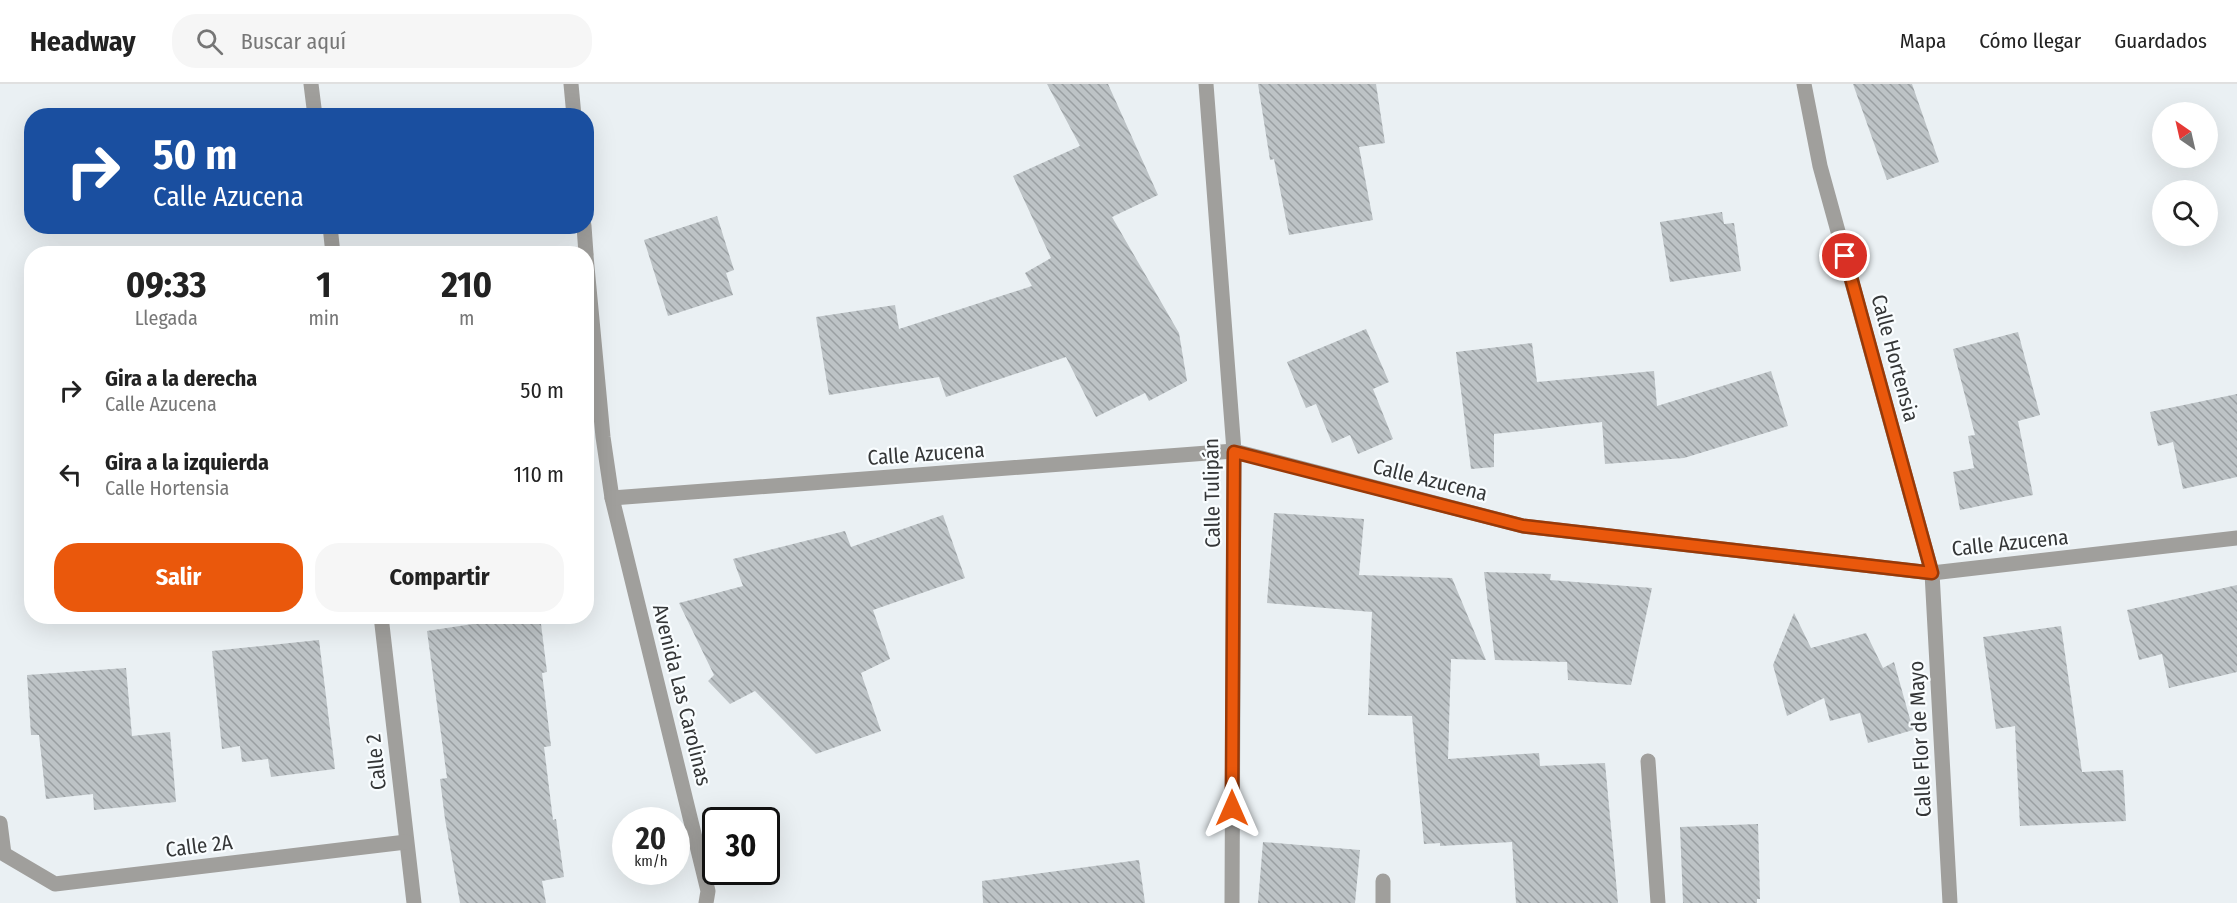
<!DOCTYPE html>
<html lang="es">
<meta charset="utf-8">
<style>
:root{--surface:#fff;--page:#f6f6f6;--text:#222;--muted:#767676;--line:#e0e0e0;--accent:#ea580c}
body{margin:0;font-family:"Fira Sans Condensed",sans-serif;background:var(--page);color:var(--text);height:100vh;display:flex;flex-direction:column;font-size:22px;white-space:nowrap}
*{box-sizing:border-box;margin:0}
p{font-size:20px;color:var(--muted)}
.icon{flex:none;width:33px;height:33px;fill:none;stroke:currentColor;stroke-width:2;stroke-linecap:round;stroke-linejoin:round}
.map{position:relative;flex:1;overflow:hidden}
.details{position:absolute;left:24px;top:162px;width:570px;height:378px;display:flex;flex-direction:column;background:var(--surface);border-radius:24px;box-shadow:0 6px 24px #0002}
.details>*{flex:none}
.guide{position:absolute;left:24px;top:24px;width:570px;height:126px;border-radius:24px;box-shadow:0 6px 24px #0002;background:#1a4fa0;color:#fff;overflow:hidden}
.needle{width:39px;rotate:326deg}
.tools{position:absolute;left:2152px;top:18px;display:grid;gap:12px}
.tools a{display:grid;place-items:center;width:66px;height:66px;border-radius:50%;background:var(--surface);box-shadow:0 6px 24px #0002;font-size:30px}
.speed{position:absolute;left:612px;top:723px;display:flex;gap:12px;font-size:30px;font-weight:700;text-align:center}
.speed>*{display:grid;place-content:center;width:78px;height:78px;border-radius:50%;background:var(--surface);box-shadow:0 6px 24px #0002;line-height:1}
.speed small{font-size:15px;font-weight:400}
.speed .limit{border:3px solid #111;border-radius:9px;background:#fff;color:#111}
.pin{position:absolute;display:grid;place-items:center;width:51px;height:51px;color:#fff;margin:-26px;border:3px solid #fff;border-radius:50%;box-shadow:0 2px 6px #0007}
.me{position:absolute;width:66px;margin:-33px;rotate:0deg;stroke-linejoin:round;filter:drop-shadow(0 0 4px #0008)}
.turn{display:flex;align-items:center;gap:21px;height:126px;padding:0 30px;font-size:27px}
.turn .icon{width:78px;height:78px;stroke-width:2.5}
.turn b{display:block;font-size:42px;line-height:51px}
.eta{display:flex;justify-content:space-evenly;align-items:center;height:102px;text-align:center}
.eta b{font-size:36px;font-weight:700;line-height:42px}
.button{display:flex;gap:12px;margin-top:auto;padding:12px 30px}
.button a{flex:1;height:69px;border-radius:24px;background:var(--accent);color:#fff;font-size:24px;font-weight:700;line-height:69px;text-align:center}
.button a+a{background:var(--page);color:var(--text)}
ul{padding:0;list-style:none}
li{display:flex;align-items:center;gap:18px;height:84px;padding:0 30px}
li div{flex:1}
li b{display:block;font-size:22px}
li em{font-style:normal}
header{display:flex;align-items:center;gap:36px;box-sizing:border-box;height:84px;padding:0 30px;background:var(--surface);border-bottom:2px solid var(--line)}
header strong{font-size:28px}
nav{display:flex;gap:33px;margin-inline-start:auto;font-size:21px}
.search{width:420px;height:54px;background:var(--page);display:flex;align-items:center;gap:15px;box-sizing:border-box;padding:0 21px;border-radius:24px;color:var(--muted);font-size:22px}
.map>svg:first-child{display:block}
.building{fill:url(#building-back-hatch)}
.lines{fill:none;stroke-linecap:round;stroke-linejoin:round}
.minor{stroke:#a09f9c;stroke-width:15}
.route-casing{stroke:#983908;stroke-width:15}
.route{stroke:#ea580c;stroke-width:10}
.labels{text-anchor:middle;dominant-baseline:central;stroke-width:4.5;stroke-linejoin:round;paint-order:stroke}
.street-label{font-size:21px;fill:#343637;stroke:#f9fdff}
</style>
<header>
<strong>Headway</strong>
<div class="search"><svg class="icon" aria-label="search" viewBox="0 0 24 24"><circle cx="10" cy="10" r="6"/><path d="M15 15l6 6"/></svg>Buscar aquí</div>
<nav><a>Mapa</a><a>Cómo llegar</a><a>Guardados</a></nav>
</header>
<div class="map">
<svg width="2237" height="819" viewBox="0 0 2237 819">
<defs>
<pattern id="building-back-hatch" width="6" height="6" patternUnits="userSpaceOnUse" patternTransform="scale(1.5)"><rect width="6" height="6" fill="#bdc3c6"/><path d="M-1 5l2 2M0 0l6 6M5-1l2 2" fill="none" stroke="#9a9fa2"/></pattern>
</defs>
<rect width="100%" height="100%" fill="#eaf0f3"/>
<g class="building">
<path d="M1047 0H1108L1158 111 1112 133 1179 249 1187 297 1149 317 1145 309 1096 333 1066 273 946 313 939 293 829 311 816 233 895 221 899 245 1032 202 1025 189 1051 174 1013 92 1080 62Z"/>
<path d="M1258 0H1376L1385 59 1359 63 1373 136 1289 151 1274 75 1270 76Z"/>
<path d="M1853 0H1912L1939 78 1887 96Z"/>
<path d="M1722 128 1724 140 1734 139 1741 187 1670 198 1660 138Z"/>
<path d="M717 132 734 186 726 189 733 211 668 232 644 156Z"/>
<path d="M1366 245 1389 298 1373 305 1393 355 1358 370 1350 351 1332 359 1316 320 1306 324 1287 278Z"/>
<path d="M2018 248 2040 331 2018 337 2033 411 1960 426 1953 388 1974 384 1968 352 1975 351 1953 265Z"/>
<path d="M1532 259 1537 298 1654 287 1657 322 1771 287 1788 342 1684 374 1605 380 1602 338 1494 350V383L1471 385 1456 268Z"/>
<path d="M2237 310V393L2183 405 2173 358 2158 362 2150 328Z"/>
<path d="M1274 429 1364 435 1359 491 1452 494 1486 576 1451 575 1448 675 1539 669 1540 682 1605 679 1618 819H1516L1512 758 1440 762V759L1424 760 1412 632 1368 631 1372 528 1267 519Z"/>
<path d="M943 431 965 494 873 526 890 575 861 589 881 647 816 670 755 607 730 620 708 597 714 591 679 519 743 502 733 475 845 447 851 463Z"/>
<path d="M1484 488 1551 490 1550 496 1652 504 1631 601 1568 596 1567 578 1495 576Z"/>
<path d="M2237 501V588L2169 604 2162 570 2139 576 2127 526Z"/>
<path d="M1794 529 1811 564 1866 549 1883 584 1894 578 1913 646 1868 659 1860 629 1830 637 1824 614 1787 632 1773 581Z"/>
<path d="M524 532H540L547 588 542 589 551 662 544 663 553 736 556 735 564 793 542 797 546 819H460L445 735 440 695 447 694 427 547Z"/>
<path d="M2061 542 2082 688 2123 686 2126 737 2020 742 2015 642 1996 645 1983 553Z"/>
<path d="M319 556 335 685 271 693 268 675 242 678 240 662 222 665 212 567Z"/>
<path d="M126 584 132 652 170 648 176 718 94 726 93 710 46 715 39 651H31L27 591Z"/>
<path d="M1758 740 1760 815H1757V819H1683L1680 743Z"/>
<path d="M1263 758 1360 766 1355 819H1258Z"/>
<path d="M1139 776 1145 819H983L982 797Z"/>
</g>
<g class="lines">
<g class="minor">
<path d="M311 0 315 32"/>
<path d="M571 0 574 32"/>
<path d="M1206 0 1234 367 1232 819"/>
<path d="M1804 0 1820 82 1932 489 1950 819"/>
<path d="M330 142 333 170"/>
<path d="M584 142 586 170"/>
<path d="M586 172 603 353 612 414 708 807 706 819"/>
<path d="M612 414 1234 367 1523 442 1932 489 2237 454"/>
<path d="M381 532 414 819"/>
<path d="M1648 677 1658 819"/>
<path d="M0 739 4 770 55 800 406 758"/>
<path d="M1383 797V819"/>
</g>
</g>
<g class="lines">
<g class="route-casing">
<path id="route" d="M1232 724 1234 368 1523 442 1932 489 1845 172"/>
</g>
<use href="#route" class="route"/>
</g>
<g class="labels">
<g class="street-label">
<text transform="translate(1895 274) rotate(75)">Calle Hortensia</text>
<text transform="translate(926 370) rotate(-4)">Calle Azucena</text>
<text transform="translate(1430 396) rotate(14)">Calle Azucena</text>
<text transform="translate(1212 409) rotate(-91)">Calle Tulipán</text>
<text transform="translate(2010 459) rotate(-6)">Calle Azucena</text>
<text transform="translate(682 611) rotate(76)">Avenida Las Carolinas</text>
<text transform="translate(1920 655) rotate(-93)">Calle Flor de Mayo</text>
<text transform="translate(376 678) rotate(-96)">Calle 2</text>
<text transform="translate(199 762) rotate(-7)">Calle 2A</text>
</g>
</g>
</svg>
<div class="tools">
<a><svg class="needle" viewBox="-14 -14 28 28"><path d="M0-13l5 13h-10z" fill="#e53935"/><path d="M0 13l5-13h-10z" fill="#767676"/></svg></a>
<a><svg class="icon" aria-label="search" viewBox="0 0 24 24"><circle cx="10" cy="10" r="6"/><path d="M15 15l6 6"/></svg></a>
</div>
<div class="speed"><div>20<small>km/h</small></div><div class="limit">30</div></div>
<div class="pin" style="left:1845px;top:172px;background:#d93025"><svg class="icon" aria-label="arrive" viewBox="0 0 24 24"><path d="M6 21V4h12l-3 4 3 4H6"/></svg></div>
<svg class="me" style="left:1232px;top:724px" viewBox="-20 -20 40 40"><path d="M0-17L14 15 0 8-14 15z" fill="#ea580c" stroke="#fff" stroke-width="4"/></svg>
<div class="guide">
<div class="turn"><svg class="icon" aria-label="right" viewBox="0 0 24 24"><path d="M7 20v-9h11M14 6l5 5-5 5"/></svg><div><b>50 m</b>Calle Azucena</div></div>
</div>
<section class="details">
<div class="eta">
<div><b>09:33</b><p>Llegada</p></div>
<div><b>1</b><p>min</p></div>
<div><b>210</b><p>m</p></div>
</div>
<ul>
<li><svg class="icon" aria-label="right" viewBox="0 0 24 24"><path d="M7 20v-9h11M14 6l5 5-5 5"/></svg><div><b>Gira a la derecha</b><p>Calle Azucena</p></div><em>50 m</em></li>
<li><svg class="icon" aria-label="left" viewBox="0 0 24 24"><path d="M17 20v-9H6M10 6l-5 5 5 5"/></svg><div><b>Gira a la izquierda</b><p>Calle Hortensia</p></div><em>110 m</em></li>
</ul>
<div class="button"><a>Salir</a><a>Compartir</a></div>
</section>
</div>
